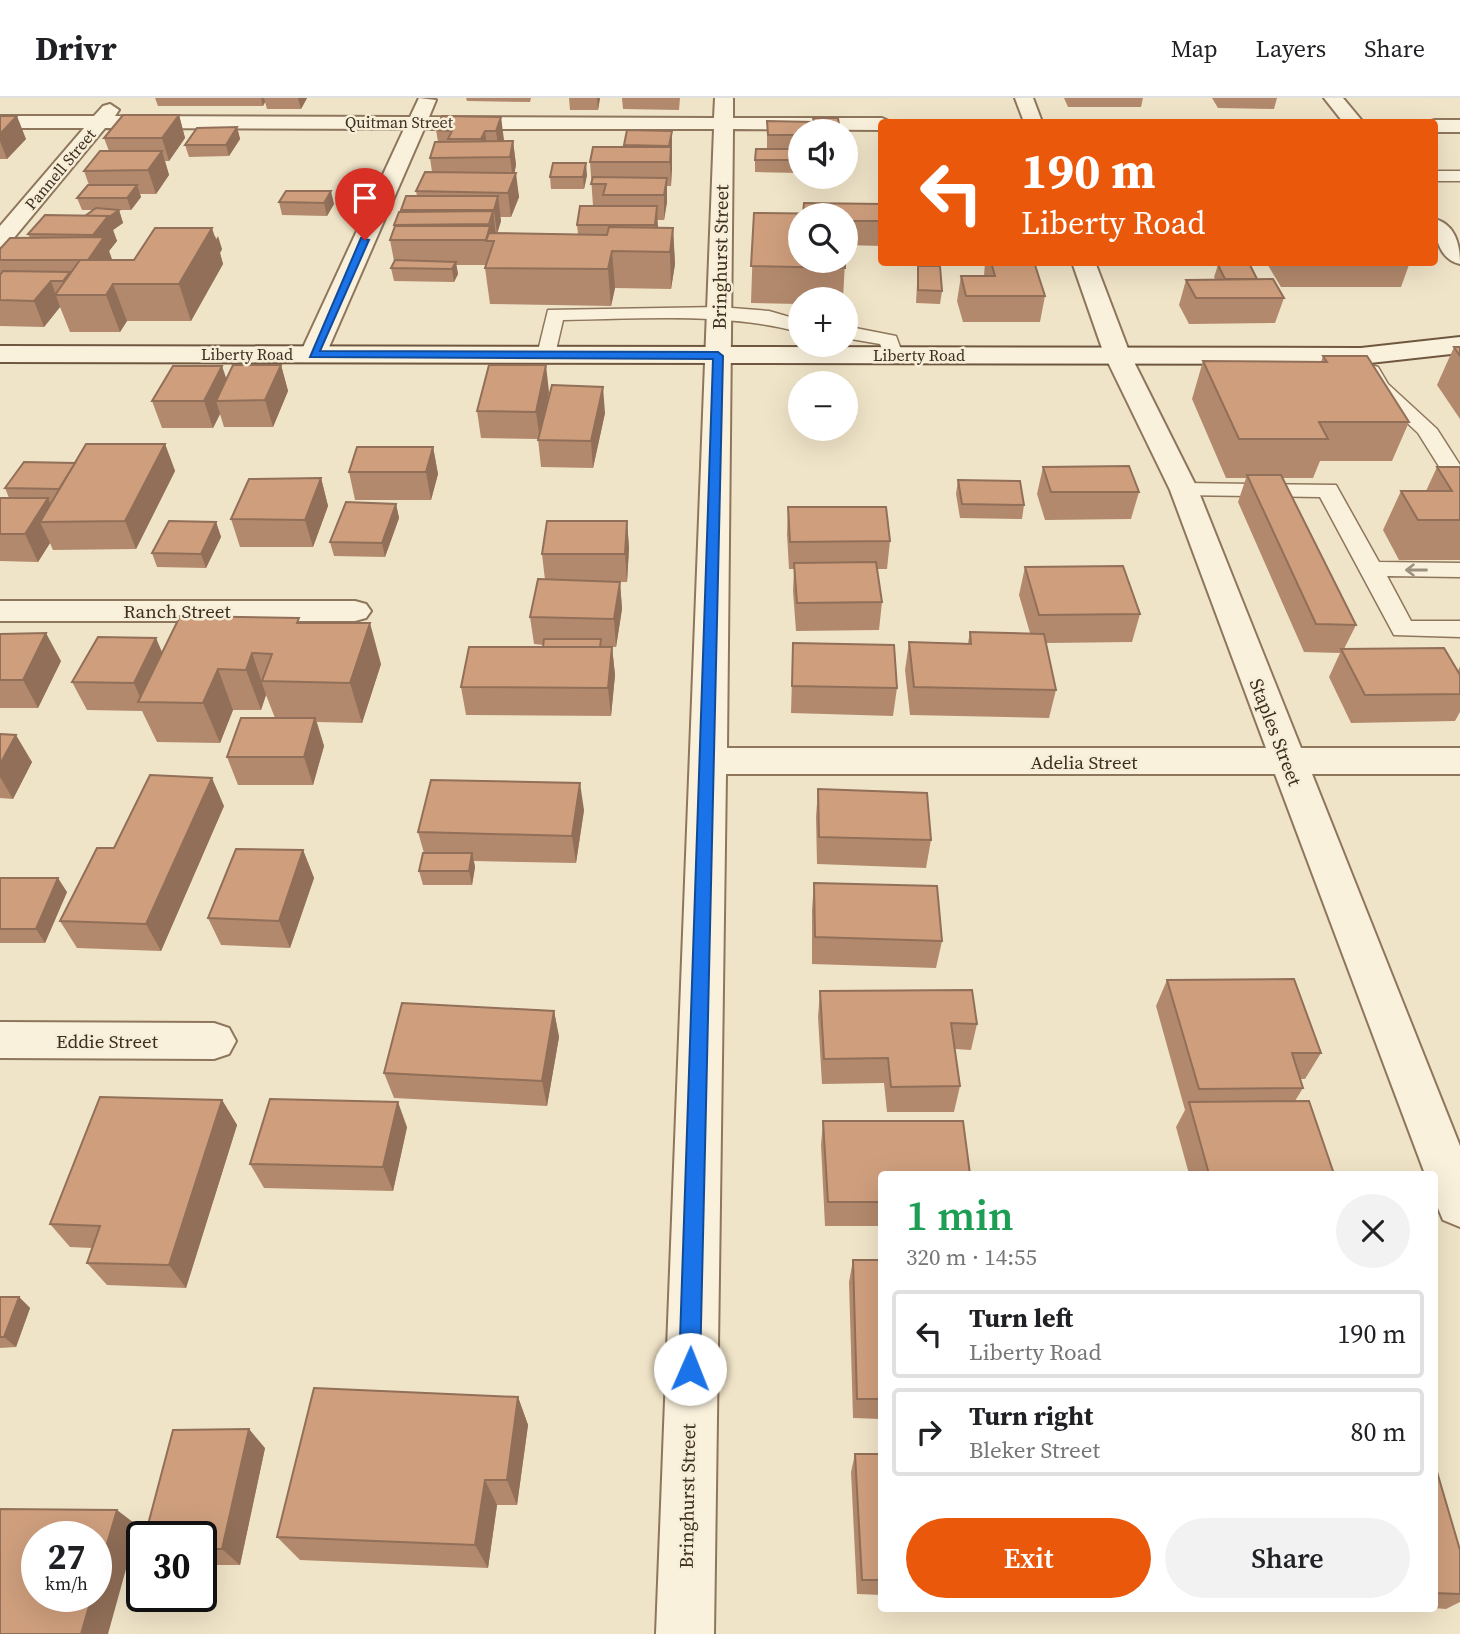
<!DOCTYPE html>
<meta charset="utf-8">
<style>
:root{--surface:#fff;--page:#f2f2f2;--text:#202124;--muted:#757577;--line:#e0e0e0;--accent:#ea580c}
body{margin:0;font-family:"Source Serif 4",serif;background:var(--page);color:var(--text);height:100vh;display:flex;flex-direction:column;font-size:26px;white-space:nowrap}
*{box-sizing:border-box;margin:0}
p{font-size:23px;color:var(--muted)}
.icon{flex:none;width:38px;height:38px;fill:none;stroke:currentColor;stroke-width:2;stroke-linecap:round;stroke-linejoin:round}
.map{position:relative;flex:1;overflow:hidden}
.sheet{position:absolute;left:878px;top:1073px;width:560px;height:441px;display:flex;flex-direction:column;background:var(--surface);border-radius:7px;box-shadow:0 7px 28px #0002}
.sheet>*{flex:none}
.top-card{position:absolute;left:878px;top:21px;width:560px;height:147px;border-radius:7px;box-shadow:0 7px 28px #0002;background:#ea580c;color:#fff;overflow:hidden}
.buttons{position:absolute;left:788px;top:21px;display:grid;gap:14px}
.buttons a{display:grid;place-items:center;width:70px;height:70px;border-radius:50%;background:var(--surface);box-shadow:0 7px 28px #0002;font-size:35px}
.speed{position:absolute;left:21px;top:1423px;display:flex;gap:14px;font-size:35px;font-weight:700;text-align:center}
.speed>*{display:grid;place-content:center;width:91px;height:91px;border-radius:50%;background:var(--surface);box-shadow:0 7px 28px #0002;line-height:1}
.speed small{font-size:18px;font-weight:400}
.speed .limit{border:4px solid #111;border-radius:10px;background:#fff;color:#111}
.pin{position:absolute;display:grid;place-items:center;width:60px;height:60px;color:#fff;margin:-72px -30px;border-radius:50% 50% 50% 0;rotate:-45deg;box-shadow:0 0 7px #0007}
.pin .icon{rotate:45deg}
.me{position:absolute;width:77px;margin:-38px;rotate:1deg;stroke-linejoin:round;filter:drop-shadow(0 0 5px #0008)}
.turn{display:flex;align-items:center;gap:24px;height:147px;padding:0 28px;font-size:32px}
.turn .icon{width:91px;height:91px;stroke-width:2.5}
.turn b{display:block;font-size:49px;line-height:60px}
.round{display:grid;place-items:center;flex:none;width:74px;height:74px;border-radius:37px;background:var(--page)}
.summary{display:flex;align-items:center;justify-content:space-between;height:119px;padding:0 28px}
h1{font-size:42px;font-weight:600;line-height:52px;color:#1e9e55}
.action{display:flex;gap:14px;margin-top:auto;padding:14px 28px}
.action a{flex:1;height:80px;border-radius:42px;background:var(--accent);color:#fff;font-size:28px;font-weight:600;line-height:80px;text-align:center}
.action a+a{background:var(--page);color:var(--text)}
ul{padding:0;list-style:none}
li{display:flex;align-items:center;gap:21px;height:88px;margin:0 14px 10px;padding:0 14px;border:4px solid var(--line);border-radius:7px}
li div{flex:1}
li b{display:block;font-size:26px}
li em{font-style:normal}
header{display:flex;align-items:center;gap:42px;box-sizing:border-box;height:98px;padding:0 35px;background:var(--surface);border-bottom:2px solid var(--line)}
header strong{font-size:33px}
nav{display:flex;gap:38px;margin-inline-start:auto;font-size:24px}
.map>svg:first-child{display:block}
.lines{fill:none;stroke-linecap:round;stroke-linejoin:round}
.service-casing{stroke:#8d765c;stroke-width:3}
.minor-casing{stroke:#8d765c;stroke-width:4}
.tertiary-casing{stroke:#8d765c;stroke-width:4}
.secondary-casing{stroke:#6f573f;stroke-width:4}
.service{fill:#faf1dc;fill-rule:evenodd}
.minor{fill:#faf1dc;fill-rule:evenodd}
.tertiary{fill:#faf1dc;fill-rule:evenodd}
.secondary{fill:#faf1dc;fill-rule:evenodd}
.wall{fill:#b2896c}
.shaded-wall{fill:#916f58}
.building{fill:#cf9f7d;stroke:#916f58;stroke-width:2}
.oneway{stroke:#9c907e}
.route{fill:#1a73e8;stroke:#114b97;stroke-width:2}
.labels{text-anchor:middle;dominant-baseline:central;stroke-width:5;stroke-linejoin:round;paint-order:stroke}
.far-street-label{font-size:16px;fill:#3d2e20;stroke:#f7eed8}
.street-label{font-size:19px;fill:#3d2e20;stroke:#f7eed8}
</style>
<header>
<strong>Drivr</strong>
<nav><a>Map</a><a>Layers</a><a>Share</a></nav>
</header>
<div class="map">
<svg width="1460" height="1536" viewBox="0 0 1460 1536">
<rect width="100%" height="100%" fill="#f0e4c8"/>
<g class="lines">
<g class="service-casing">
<g id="service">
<rect x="1435" y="73" width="25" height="10"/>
<path d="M719 209 769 213 800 222V234C723 214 642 221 563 222L554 261 547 263 537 257 548 212Z"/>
<path d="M845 228 896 238 903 257 893 263 886 261 880 246 845 240Z"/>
<path d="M1371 267 1378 269 1388 286 1437 331 1460 367V391L1452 389 1418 335 1373 293 1361 273Z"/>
<path d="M1184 385 1336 387 1379 464 1460 465V479L1387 478 1411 523H1460V539L1394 537 1320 399 1176 397 1173 392Z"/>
</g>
</g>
<g class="minor-casing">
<g id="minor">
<path d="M419 0 436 2 429 19 714 20 715 0H733V20H882L891 24H882V32L733 31 727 650H1266L1170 392 1104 256 1072 164H1095L1130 256 1198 392 1301 650H1460V676H1312L1460 1048V1129L1443 1122 1435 1103V1076H1425L1275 676H726L714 1536H656L714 31H424L326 256 322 261H304L300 256 404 31 105 30 8 147 0 149V128L84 30H0V18H94L103 8 110 6 119 12 115 18 410 19Z"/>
<path d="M1015 0H1033L1042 24H1024Z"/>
<path d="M1435 22H1460V34H1435V24H1428Z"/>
<path d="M0 503H355L366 506 371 513 366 520 355 523H0Z"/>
<path d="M0 924 214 925 229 930 236 943 229 956 214 961 0 960Z"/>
</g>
</g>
<g class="tertiary-casing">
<g id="tertiary">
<path d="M1324 0H1343L1363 24H1343Z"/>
<path d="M1435 121C1456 127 1460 148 1460 166 1439 161 1435 140 1435 121Z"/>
</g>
</g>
<g class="secondary-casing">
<path id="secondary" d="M1460 239V255L1361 266 0 264V248L1361 250Z"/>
</g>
<use href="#service" class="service"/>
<use href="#minor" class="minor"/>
<use href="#tertiary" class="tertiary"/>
<use href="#secondary" class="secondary"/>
</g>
<g class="wall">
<path d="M155 0H307L301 11H267L265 4 263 8H158Z"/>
<path d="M466 0H531L530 4 467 3Z"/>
<path d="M569 0H600L598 12H570Z"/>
<path d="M622 0H680L679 12 623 11Z"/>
<path d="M1064 0H1143L1141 9H1068Z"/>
<path d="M1212 0H1277L1274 11 1218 10Z"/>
<path d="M179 17 185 40 169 63H165L169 77 156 96H140L141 99 131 112H119L123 125 113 132 117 143 109 153 112 162H134L215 138 222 151 220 155 223 166 191 223H127L120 234H70L60 209 44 229 0 228V151L30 140 28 136 85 118 93 112H82L77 100 89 87 84 73 109 53 104 40Z"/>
<path d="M0 18 26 41 7 61H0Z"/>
<path d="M501 19 503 43H513L516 67 514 75 519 99 511 119H500L501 123 497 135 578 136 577 127 593 108 590 64 624 49V47L672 33 671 88H667V104L664 122H657L658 130H673L675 166 671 191 615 190 611 208 490 206 485 170 486 167H456L458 176 454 184 394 183 391 170 394 163 390 142 395 130 394 127 402 114 401 112 417 98 416 93 432 74 430 60 438 44 436 32Z"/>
<path d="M813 20H838L800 33V75L755 74V62L767 51V23L813 24Z"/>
<path d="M237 29 240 41 229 58 189 59 185 47Z"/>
<path d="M587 77 584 91H551L550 79Z"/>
<path d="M279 104 334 106 327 118 282 117Z"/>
<path d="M804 105 882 106V148L845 147V117H800V163H845L843 201H800V206L751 205 754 115 803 116Z"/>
<path d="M985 164H1034L1045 198 1040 224H963L957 203 961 178H984Z"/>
<path d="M1266 164H1410L1401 189H1281Z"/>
<path d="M1218 167 1257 181 1284 200 1275 225 1189 226 1179 207 1186 182 1215 181 1214 179Z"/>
<path d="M918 168 942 193 940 206 916 205Z"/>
<path d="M1454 249H1460V321L1437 287Z"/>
<path d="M1323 258 1409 324 1392 363H1320L1313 380H1283L1356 527 1344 551 1458 573 1460 568V614L1455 623 1351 625 1329 579 1340 555 1304 554 1238 404 1246 380H1226L1192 301 1203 263 1321 264Z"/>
<path d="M281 267 288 293 273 329H224L220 316 213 330H162L152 303 226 281Z"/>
<path d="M549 294 544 320 605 315 593 370 541 369 538 341 481 340 477 313Z"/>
<path d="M165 346 175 373 136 451 53 452 50 445 38 464 0 463V400H9L5 390 75 365Z"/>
<path d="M433 349 438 376 431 402H355L349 374Z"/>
<path d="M1043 369 1139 394 1131 421 1045 422 1037 396Z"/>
<path d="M1437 369H1460V462H1399L1383 432 1401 393H1426Z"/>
<path d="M321 380 328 408 313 449H240L231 421Z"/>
<path d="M958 382 1024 407 1022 421 960 420 956 396Z"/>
<path d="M396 406 399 420 385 459 334 458 330 444Z"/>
<path d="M788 409 890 443 887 471H877L882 504 879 532 796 533 793 493 794 471H789L787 436Z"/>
<path d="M627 423 629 450 627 484H620L622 511 616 549H612L615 577 611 618 466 617 461 589 542 549 543 547 534 546 530 519 545 482 542 456Z"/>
<path d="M216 424 221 439 206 470 157 469 152 455Z"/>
<path d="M1025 469 1140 516 1132 544 1046 545 1056 592 1049 620 910 617 905 572 909 544 968 545 970 534 1030 535 1019 497Z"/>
<path d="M300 525 381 566 362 625 317 624 324 648 313 687H238L227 659 275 620 266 597 261 612H233L220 645 157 644 142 613 87 612 72 584 162 554Z"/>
<path d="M0 536 61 563 38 610H0Z"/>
<path d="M793 545 897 590 893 618 791 615Z"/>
<path d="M0 636 32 664 13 701 0 700Z"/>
<path d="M818 691 931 742 926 770 817 766 816 719Z"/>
<path d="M224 708 161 853 77 850 60 823 114 750Z"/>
<path d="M584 712 576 765 474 763 475 769 472 787H423L419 773 424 755 418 734Z"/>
<path d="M303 752 314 780 290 850 221 847 208 820Z"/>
<path d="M0 780 67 794 45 845H0Z"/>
<path d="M814 785 942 843 936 870 812 866V812Z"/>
<path d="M1167 882 1321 955 1305 981H1300L1303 990 1295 1003 1334 1076H1189L1176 1029 1185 1012 1156 908Z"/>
<path d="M820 893 977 926 971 952 955 951 960 988 954 1014H887L884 985 822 986 818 919Z"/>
<path d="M554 913 559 939 547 1008 394 1000 384 975Z"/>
<path d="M222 1002 237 1027 186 1190 107 1187 87 1165 92 1150 70 1149 50 1126Z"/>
<path d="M823 1023 882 1076V1128H825L821 1047Z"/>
<path d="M407 1029 393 1093 264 1090 250 1066Z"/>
<path d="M853 1162H882V1321L853 1320 849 1184Z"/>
<path d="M0 1199H19L30 1210 16 1249 0 1250Z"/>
<path d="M518 1299 528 1327 517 1407H497L488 1470 300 1462 277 1439Z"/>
<path d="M265 1350 240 1467H201V1438Z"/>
<path d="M855 1356H882V1497L857 1496 851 1374Z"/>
<path d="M1435 1367 1460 1452V1504L1446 1511 1433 1510H1435Z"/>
</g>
<g class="shaded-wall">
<path d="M261 0H264L265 4 263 8Z"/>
<path d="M298 0H307L301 11Z"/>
<path d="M597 0H600L598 12Z"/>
<path d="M179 17 185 40 169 63 162 40Z"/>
<path d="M17 18 26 41 7 61 0 43V36Z"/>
<path d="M501 19 504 42 499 56 496 33Z"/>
<path d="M237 29 240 41 229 58 226 47Z"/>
<path d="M485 33 488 56 483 59 481 41Z"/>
<path d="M672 33V72L671 88 669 48Z"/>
<path d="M513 43 516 67 513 83 510 59Z"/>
<path d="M162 53 169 77 156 96 148 72Z"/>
<path d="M586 65 587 77 584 91 583 79Z"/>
<path d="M516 75 519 99 511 119 508 95Z"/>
<path d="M667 80V104L664 122V97Z"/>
<path d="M137 87 141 99 131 112 127 100Z"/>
<path d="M331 93 334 106 327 118 324 105Z"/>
<path d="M498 98 501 123 497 136 494 112Z"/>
<path d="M657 108 658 133 656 151 655 127Z"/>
<path d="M119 112 123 125 113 132 117 143 109 153 113 164 88 162 97 149 93 137 108 118Z"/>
<path d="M493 113 496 138 494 143H487Z"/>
<path d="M212 130 216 142 218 138 222 151 220 155 223 166 191 223 179 186Z"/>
<path d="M673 130 675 166 671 191 670 154Z"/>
<path d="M612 153 615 190 611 208 608 171Z"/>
<path d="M456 164 458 176 454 184 452 171Z"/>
<path d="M51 183 60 209 44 229 34 203Z"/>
<path d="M113 186 127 223 120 234 106 197Z"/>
<path d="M281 267 288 293 273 329 265 302Z"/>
<path d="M546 267 549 294 540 341 536 314Z"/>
<path d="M222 268 231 294 216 303 220 316 213 330 204 303Z"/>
<path d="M603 289 605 315 593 370 591 343Z"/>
<path d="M165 346 175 373 136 451 125 423Z"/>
<path d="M433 349 438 376 431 402 426 374Z"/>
<path d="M321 380 328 408 313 449 305 422Z"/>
<path d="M48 400 59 424H40L50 445 38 464 25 436Z"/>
<path d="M396 406 399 420 385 459 382 445Z"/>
<path d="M627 423 629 450 627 484 625 456Z"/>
<path d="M216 424 221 439 206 470 201 456Z"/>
<path d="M620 484 622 511 616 549 614 521Z"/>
<path d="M370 525 381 566 362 625 350 585Z"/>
<path d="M46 535 61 563 38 610 23 582Z"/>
<path d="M156 540 168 568 142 604 134 585Z"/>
<path d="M612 549 615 577 611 618 608 590Z"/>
<path d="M252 555 266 597 261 612 246 572Z"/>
<path d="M218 571 233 612 220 645 203 605Z"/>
<path d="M315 620 324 648 313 687 304 659Z"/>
<path d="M16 637 32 664 13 701 0 679V666Z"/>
<path d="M212 680 224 708 161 853 146 826Z"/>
<path d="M580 685 584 712 576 765 572 738Z"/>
<path d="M303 752 314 780 290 850 279 823Z"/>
<path d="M472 755 475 769 472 787 469 773Z"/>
<path d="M58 780 67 794 45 845 36 831Z"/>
<path d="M554 913 559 939 547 1008 542 983Z"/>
<path d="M222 1002 237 1027 186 1190 169 1167Z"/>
<path d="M398 1004 407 1029 393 1093 383 1069Z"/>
<path d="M19 1199 30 1210 16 1249 4 1239Z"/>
<path d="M518 1299 528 1327 517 1407 507 1382Z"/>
<path d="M249 1331 265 1350 240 1467 222 1451Z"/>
<path d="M485 1382 497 1407 488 1470 475 1447Z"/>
<path d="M117 1412 138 1428 108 1536H81L92 1498H96V1483Z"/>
</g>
<g class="building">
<path d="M123 17H179L162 40H104Z"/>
<path d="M0 18H17L0 36Z"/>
<path d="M442 18 501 19 496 33H485L481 41H448L452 33 436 32Z"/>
<path d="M813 20H838L840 33H800V37H768L767 23 814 24Z"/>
<path d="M237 29 226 47H185L197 30Z"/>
<path d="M627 32 672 33 669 48 624 47Z"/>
<path d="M513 43 510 59 430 60 435 44Z"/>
<path d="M593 49H671L670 64H590Z"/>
<path d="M756 51H800V62H755Z"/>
<path d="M100 53H162L148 72 84 73Z"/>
<path d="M553 65H586L583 79H550Z"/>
<path d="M425 74 516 75 508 95 416 93Z"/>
<path d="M593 79 667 80 664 97H603L606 86H591Z"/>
<path d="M88 87H137L127 100H77Z"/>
<path d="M286 93H331L324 105 279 104Z"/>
<path d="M406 98H498L494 112H401Z"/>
<path d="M804 105 882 106V123H845V117H842V116H803Z"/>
<path d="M580 108H657L655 127H577Z"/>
<path d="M96 110 119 112 109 119 108 118H85Z"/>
<path d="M493 113 489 126 394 127 399 114Z"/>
<path d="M754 115 842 116V117H800V163H845V170L751 168Z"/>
<path d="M45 117 108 118 93 137 28 136Z"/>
<path d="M395 128H490L486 142H390Z"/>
<path d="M609 129 673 130 670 154 612 153 608 171 485 170 494 143H486L489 135 607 137Z"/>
<path d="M155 130H212L179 186H113L106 197H55L80 162H134Z"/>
<path d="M104 139 88 162H0V151L10 140Z"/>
<path d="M395 162 456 164 452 171 391 170Z"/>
<path d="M991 164H1034L1045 198H966L961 178H995Z"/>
<path d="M1218 167H1250L1257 181H1225Z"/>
<path d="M918 168H940L942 193 918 192Z"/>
<path d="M3 173 70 174 63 183H51L34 203 0 202V177Z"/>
<path d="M1273 181 1284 200H1196L1186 182Z"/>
<path d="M1454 249H1460V258Z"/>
<path d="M1323 258H1367L1409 324H1319L1328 341H1239L1203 263 1327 264Z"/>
<path d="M233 267H281L265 302 216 303Z"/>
<path d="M489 267H546L536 314 477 313Z"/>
<path d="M173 268H222L204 303H152Z"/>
<path d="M552 287 603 289 591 343 538 342Z"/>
<path d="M86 346H165L125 423 40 424Z"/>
<path d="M357 349H433L426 374H349Z"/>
<path d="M24 364 75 365 59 391 5 390Z"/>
<path d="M1129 368 1139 394H1051L1043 369Z"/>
<path d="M1437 369H1460V422H1418L1401 393H1452Z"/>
<path d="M1247 377H1281L1356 527 1316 526Z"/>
<path d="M321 380 305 422 231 421 249 381Z"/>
<path d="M958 382 1020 383 1024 407 962 406Z"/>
<path d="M0 400H48L25 436H0Z"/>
<path d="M346 404 396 406 382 445 330 444Z"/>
<path d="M788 409H886L890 443 790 444Z"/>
<path d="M169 423 216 424 201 456 152 455Z"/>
<path d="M547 423H627L625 456H542Z"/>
<path d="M876 464 882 504 797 505 794 465Z"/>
<path d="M1123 468 1140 516 1039 517 1025 469Z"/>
<path d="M538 481 620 484 614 521 530 519Z"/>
<path d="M180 518 299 520 297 525H370L350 585 262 583 272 556 252 555 246 572 218 571 203 605 138 604Z"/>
<path d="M970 534 1044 536 1056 592 914 589 909 544 971 546Z"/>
<path d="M46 535 23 582H0V536Z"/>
<path d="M98 539 156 540 134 585 72 584Z"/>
<path d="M544 541H601L600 549H543Z"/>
<path d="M793 545 894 547 897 590 792 588Z"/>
<path d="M469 549H612L608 590 461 589Z"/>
<path d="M1444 550 1460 577V596L1365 597 1341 551Z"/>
<path d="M241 620H315L304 659H227Z"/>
<path d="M0 636 16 637 0 666Z"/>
<path d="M150 677 212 680 146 826 60 823 97 750H114Z"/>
<path d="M431 682 580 685 572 738 418 734Z"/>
<path d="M818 691 927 695 931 742 819 739Z"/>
<path d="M236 751 303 752 279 823 208 820Z"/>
<path d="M423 755H472L469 773H419Z"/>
<path d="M0 780H58L36 831H0Z"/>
<path d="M814 785 937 788 942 843 815 839Z"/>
<path d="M1294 881 1321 955H1292L1303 990 1199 991 1167 882Z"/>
<path d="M972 892 977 926 951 925 960 988 891 989 888 960 824 961 820 893Z"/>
<path d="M402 905 554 913 542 983 384 975Z"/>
<path d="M100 999 222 1002 169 1167 87 1165 100 1128 50 1126Z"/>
<path d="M270 1001 398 1004 383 1069 250 1066Z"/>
<path d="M1309 1003 1334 1076H1209L1189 1004Z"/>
<path d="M823 1023H963L970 1076H882V1104H828Z"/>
<path d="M853 1162H882V1301H857Z"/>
<path d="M0 1199H19L4 1239H0Z"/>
<path d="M314 1290 518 1299 507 1382H485L475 1447 277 1439Z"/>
<path d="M249 1331 222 1451H201V1438H145L173 1332Z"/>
<path d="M855 1356H882V1482H862Z"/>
<path d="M1435 1367 1460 1452V1496L1435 1495Z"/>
<path d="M0 1411 117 1412 96 1483V1438H37V1498H92L81 1536H0Z"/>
</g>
<defs><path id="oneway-shaft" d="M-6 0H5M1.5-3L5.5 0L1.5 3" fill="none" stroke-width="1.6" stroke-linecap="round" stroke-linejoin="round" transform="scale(1.75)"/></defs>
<use class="oneway" href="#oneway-shaft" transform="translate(1416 472) rotate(-180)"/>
<path class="route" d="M361 140 369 142 320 253 718 254 723 258 700 1271 697 1278 690 1281 682 1278 679 1271 713 261 310 259Z"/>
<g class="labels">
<g class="far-street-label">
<text x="399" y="24">Quitman Street</text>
<text transform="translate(60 71) rotate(-50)">Pannell Street</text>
<text x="247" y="256">Liberty Road</text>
<text x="919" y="257">Liberty Road</text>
</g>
<g class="street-label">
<text transform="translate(720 159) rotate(-89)">Bringhurst Street</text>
<text x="177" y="513">Ranch Street</text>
<text transform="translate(1276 634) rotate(69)">Staples Street</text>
<text x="1084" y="664">Adelia Street</text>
<text x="107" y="943">Eddie Street</text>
<text transform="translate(687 1398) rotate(-89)">Bringhurst Street</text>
</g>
</g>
</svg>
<div class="buttons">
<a><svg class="icon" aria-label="sound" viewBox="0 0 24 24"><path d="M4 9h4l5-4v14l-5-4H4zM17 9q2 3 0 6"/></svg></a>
<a><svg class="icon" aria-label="search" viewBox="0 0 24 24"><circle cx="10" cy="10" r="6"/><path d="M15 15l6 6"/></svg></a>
<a>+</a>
<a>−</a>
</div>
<div class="speed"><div>27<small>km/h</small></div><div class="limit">30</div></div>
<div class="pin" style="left:365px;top:142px;background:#d93025"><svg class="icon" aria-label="arrive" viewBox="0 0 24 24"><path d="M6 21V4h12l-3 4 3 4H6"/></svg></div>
<svg class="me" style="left:690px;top:1271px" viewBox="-20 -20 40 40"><circle r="19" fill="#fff"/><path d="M0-13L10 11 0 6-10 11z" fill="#1a73e8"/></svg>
<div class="top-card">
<div class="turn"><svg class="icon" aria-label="left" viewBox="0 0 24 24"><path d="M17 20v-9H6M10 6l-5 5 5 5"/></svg><div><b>190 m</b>Liberty Road</div></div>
</div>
<section class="sheet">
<div class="summary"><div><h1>1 min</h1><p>320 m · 14:55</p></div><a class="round"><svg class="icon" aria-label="close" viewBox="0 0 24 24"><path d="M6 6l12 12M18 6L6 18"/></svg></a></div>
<ul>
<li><svg class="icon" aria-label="left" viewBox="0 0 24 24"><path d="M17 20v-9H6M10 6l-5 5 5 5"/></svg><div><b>Turn left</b><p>Liberty Road</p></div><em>190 m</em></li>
<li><svg class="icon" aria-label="right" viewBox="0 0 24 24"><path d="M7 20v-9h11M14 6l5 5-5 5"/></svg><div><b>Turn right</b><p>Bleker Street</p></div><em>80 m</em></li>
</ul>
<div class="action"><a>Exit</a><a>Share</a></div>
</section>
</div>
